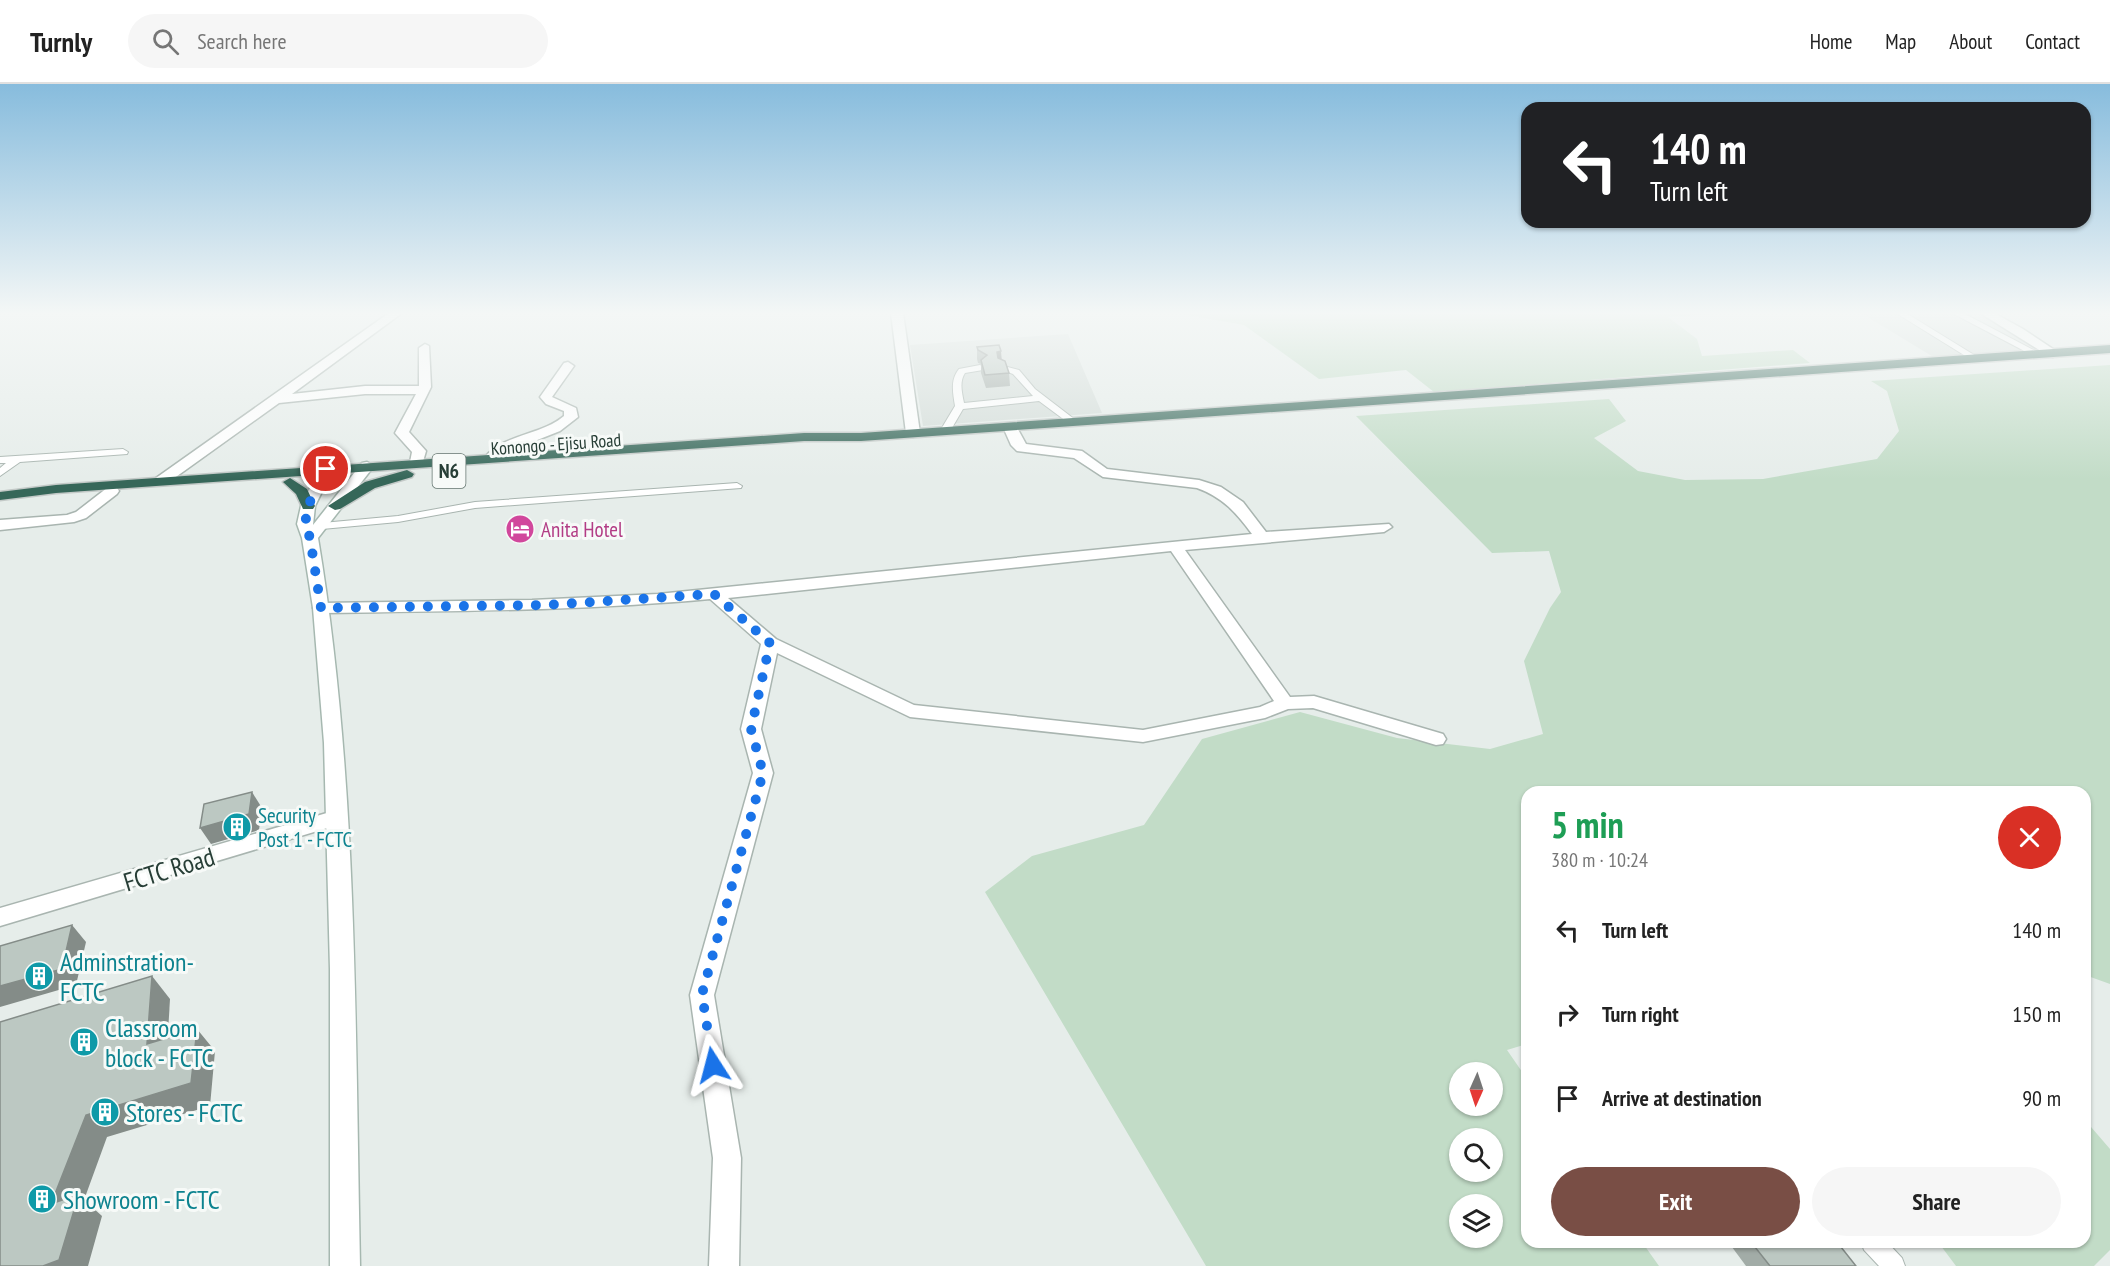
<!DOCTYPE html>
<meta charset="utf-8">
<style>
:root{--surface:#fff;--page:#f6f6f6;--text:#222;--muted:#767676;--line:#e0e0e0;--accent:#794e45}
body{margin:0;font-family:"PT Sans Narrow",sans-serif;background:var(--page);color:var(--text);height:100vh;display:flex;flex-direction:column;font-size:22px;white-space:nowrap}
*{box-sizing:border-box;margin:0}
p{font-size:20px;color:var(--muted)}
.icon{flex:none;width:33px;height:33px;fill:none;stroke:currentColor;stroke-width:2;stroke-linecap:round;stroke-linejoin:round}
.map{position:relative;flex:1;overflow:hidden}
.drawer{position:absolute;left:1521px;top:702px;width:570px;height:462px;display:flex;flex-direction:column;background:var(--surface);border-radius:18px;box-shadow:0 2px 4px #0004}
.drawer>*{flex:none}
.hud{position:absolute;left:1521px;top:18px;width:570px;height:126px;border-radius:18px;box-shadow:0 2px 4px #0004;background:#202124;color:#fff;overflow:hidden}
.needle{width:39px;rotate:183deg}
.buttons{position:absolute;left:1449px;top:978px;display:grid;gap:12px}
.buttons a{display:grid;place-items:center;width:54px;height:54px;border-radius:50%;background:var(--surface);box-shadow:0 2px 4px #0004;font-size:30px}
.pin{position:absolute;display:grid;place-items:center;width:51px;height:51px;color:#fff;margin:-26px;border:3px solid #fff;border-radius:50%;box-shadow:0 2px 6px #0007}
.me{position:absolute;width:66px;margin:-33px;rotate:351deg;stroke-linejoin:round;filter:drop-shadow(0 0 4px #0008)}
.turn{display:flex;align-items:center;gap:21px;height:126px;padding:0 30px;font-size:27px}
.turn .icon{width:78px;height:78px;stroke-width:2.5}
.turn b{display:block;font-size:42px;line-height:51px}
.round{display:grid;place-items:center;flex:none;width:63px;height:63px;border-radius:32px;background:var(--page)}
.summary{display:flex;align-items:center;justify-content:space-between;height:102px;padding:0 30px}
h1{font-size:36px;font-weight:700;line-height:45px;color:#1e9e55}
.cta{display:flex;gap:12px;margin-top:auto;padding:12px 30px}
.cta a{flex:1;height:69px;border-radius:36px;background:var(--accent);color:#fff;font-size:24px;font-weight:700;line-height:69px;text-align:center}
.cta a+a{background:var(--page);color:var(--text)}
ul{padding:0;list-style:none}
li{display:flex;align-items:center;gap:18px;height:84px;padding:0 30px}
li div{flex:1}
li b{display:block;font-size:22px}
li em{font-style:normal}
header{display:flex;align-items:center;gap:36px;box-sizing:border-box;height:84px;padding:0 30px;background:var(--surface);border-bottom:2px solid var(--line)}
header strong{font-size:28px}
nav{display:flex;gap:33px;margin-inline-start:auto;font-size:21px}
.search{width:420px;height:54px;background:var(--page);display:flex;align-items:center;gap:15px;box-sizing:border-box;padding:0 21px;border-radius:33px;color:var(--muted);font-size:22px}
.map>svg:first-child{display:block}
.built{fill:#d4ddd9}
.green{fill:#c2dcc7;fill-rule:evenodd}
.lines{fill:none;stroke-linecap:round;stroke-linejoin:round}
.lane-casing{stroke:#a9b5b0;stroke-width:2}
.street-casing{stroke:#a9b5b0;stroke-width:3}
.secondary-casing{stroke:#a6b8b0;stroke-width:3}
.highway-casing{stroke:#c3c9c7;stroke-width:3}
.lane{fill:#fff;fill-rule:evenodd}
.street{fill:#fff;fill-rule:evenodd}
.secondary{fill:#fff;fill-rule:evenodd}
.highway{fill:#366759;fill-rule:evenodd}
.wall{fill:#a2aca7}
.shaded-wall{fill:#848c88}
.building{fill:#bcc8c2;stroke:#848c88;stroke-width:1.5}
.route{stroke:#1a73e8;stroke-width:10;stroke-dasharray:0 18}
.labels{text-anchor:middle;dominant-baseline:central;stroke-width:6;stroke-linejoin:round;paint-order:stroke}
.far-street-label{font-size:18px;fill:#273e36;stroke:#f7faf8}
.shield{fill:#f7faf8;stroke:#657670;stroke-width:1.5}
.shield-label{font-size:20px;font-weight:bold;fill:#273e36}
.hotel-label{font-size:21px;fill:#b23c85;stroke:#f7faf8;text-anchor:start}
.culture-label{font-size:21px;fill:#0d838f;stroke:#f7faf8;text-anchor:start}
.near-street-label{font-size:26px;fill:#273e36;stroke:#f7faf8}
.near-culture-label{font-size:26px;fill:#0d838f;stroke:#f7faf8;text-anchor:start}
</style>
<header>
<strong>Turnly</strong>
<div class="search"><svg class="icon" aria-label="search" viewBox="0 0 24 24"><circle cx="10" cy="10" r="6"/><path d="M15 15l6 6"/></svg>Search here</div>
<nav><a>Home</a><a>Map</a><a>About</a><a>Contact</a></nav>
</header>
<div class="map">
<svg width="2110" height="1182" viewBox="0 0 2110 1182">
<rect width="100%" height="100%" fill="#e6edea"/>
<g class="built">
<path d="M1861 229H1981L2055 265 1935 274Z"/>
<path d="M1068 250 1102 329 923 342 910 261Z"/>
</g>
<g class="green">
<path d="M1176 229H1732L1668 233 1697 255 1702 272 1793 266 1810 279 1434 308 1406 286 1319 295 1244 241Z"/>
<path d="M2110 281V900L2085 891V708H1527V960L1507 966 1527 995V1158H1642L1659 1182H1206L985 808 1032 772 1144 741 1202 655 1300 628 1397 654 1490 665 1543 650 1524 577 1550 524 1561 508 1549 467 1492 469 1356 332 1609 315 1626 337 1594 354 1638 387 1685 396 1763 395 1877 375 1899 347 1887 307 1871 297ZM1460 988H1492V1022H1460ZM1460 1054H1492V1088H1460ZM1460 1120H1492V1154H1460Z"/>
<path d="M2085 1036 2110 1065V1166L2094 1182H1956L1938 1158H2085Z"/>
</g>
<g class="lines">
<g class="lane-casing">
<g id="lane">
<path d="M1896 229H1906L1979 274 1972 276Z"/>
<path d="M1952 229H1963L2041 270 2034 272Z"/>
<path d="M980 281 985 284 983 286 965 289C959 298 962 309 964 319L1033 312 1013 290 1000 285V281L1019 286 1035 305 1078 338 1070 340 1039 317 963 325 949 349H941L940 347 955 322C953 309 950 296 959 285Z"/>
<path d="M123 365 128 368 127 370 20 378 0 392V384L6 379H0V373Z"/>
<path d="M737 399 742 402 741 404 475 424 398 438 322 445 316 442 322 439 398 432 475 418Z"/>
<path d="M1861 1158H1887L1902 1174 1905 1182H1879L1864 1166Z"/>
</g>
</g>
<g class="street-casing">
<g id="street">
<path d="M389 229H402L292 310 365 302H419V264L425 260 429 262 431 303 409 348 426 367 422 381H412L410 378 412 368 395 349 416 310H365L279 319 166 400H156L154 397 156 394Z"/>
<path d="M891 229H903L920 349 913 353 906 349Z"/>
<path d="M1980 229H1994L2023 245 2059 269 2053 273 2049 272Z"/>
<path d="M568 278 574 282 552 313 576 324 578 333 560 347 517 364 497 376H487L485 373C504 350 542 351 564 332V327L546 320 540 313 564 279Z"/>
<path d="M1010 339 1015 340 1026 360 1082 367 1107 385 1199 396 1221 403 1243 418 1266 448 1389 440 1392 443 1384 448 1185 466 1290 613 1314 612 1443 650 1446 655 1443 660 1436 661 1313 624 1288 625 1265 634 1143 658 910 633 777 569 761 645 773 689 714 911 741 1074 739 1182H709L713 1074 690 911 753 689 741 645 761 560 710 515C581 527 451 527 321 529L313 524 321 519 532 516 658 510 1252 450C1236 428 1222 413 1197 404L1103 393 1074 374 1017 367 1011 361 1003 343ZM1171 467 1274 617 1260 623 1143 646 914 621 776 555 728 514Z"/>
<path d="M112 403 117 404 119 407 117 410 86 434 74 438 0 446V436L67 431 76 428 107 404Z"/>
<path d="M337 726 344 729 347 734 344 739 0 842V824Z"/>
</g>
</g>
<g class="secondary-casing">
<path id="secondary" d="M367 378 374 382 318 454C358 694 355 939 360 1182H330V885L324 659 313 524 302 454 297 440 301 422 321 382 326 381 333 385 315 422 313 441 362 379Z"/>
</g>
<g class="highway-casing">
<g id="highway">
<path d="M2110 261V269L861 357H804L56 409 0 416V408L56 401 804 349H861Z"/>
<path d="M407 386 414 390 412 393 375 404 340 425 335 426 328 422 365 398Z"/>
<path d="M290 394 307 405 315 422 313 425H303L296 410 283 398Z"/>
</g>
</g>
<use href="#lane" class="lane"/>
<use href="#street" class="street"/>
<use href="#secondary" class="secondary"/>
<use href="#highway" class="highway"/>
</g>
<g class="wall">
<path d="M977 263 1001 275 1009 289 1010 302 986 304 981 289V280L978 279 977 275Z"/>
<path d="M1730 1158H1837L1856 1182H1746L1729 1159Z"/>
</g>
<g class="shaded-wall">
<path d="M1001 267 1002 279 998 281 997 268Z"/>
<path d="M252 708 262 724 259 746 211 760 200 744Z"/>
<path d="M72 841 86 858 76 901 0 923V902Z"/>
<path d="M152 892 170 915 166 983 147 960Z"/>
<path d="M197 945 215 967 210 1022 107 1053 84 1116 102 1132 88 1182H43L51 1120 86 1031Z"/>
</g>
<g class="building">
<path d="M999 261 1001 267 997 268 998 274 1005 277 1009 289 985 291 981 276 987 271 978 266 977 263Z"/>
<path d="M252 708 249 730 200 744 204 720Z"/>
<path d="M72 841 62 885 0 902V862Z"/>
<path d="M152 892 147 960 197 945 191 999 86 1031 51 1120 79 1110 59 1176 43 1182H0V938Z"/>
<path d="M1751 1158H1837L1856 1182H1770Z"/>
</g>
<linearGradient id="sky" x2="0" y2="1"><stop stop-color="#87bcdd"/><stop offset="0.58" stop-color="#f4f7f6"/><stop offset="1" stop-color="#f4f7f6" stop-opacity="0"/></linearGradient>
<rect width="2110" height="395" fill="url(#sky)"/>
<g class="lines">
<path class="route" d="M326 385 308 422 305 440 310 454 321 524 547 521 714 510 770 559 751 645 763 689 702 910 713 981"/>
</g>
<defs>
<g id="hotel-disc" transform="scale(1.5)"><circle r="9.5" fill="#d1479c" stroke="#f7faf8"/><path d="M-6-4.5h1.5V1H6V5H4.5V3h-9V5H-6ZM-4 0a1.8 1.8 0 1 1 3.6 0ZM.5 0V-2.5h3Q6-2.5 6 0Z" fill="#fff"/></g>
<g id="building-disc" transform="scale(1.5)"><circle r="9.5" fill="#0f9aa8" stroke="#f7faf8"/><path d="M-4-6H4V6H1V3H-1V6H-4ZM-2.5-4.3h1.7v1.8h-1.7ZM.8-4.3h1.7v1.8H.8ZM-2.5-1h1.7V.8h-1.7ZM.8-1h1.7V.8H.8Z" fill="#fff"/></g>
</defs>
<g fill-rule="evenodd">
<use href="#hotel-disc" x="520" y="445"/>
<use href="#building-disc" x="237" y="743"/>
<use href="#building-disc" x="39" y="892"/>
<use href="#building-disc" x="84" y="958"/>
<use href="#building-disc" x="105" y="1028"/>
<use href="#building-disc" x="42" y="1115"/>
</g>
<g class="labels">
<g class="far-street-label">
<text transform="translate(556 360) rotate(-4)">Konongo - Ejisu Road</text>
</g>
<rect class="shield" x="432.5" y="370" width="33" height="34" rx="4.5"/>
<g class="shield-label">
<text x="449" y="387">N6</text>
</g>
<g class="hotel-label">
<text x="541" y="445">Anita Hotel</text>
</g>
<g class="culture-label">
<text x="258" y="731">Security<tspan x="258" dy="24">Post 1 - FCTC</tspan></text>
</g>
<g class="near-street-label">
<text transform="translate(169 785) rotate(-17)">FCTC Road</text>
</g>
<g class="near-culture-label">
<text x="60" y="877">Adminstration-<tspan x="60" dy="30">FCTC</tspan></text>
<text x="105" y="943">Classroom<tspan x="105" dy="30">block - FCTC</tspan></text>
<text x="126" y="1028">Stores - FCTC</text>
<text x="63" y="1115">Showroom - FCTC</text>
</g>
</g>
</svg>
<div class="buttons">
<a><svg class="needle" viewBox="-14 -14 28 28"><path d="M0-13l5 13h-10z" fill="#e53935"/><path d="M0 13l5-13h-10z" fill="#767676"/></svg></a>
<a><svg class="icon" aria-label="search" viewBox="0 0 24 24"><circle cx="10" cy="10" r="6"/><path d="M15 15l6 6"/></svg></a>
<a><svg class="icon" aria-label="layers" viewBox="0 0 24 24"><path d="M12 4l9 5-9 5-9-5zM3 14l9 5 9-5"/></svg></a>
</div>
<div class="pin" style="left:326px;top:385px;background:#d93025"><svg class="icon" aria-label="arrive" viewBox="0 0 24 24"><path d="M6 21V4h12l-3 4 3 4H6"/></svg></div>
<svg class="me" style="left:713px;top:981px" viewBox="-20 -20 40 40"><path d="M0-17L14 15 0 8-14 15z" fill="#1a73e8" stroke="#fff" stroke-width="4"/></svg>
<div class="hud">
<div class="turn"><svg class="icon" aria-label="left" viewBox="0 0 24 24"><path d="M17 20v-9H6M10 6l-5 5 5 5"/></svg><div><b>140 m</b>Turn left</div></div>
</div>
<section class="drawer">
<div class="summary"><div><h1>5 min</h1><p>380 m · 10:24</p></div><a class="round" style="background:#d93025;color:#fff"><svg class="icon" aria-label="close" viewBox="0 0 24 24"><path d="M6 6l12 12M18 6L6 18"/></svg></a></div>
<ul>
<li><svg class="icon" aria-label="left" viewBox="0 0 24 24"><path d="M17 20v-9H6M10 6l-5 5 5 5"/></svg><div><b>Turn left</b></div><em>140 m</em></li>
<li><svg class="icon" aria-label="right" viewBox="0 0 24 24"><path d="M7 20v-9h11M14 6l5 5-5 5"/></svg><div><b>Turn right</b></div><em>150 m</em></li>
<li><svg class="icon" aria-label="arrive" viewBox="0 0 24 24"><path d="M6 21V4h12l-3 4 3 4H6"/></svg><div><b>Arrive at destination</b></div><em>90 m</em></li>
</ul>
<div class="cta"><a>Exit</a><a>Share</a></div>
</section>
</div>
